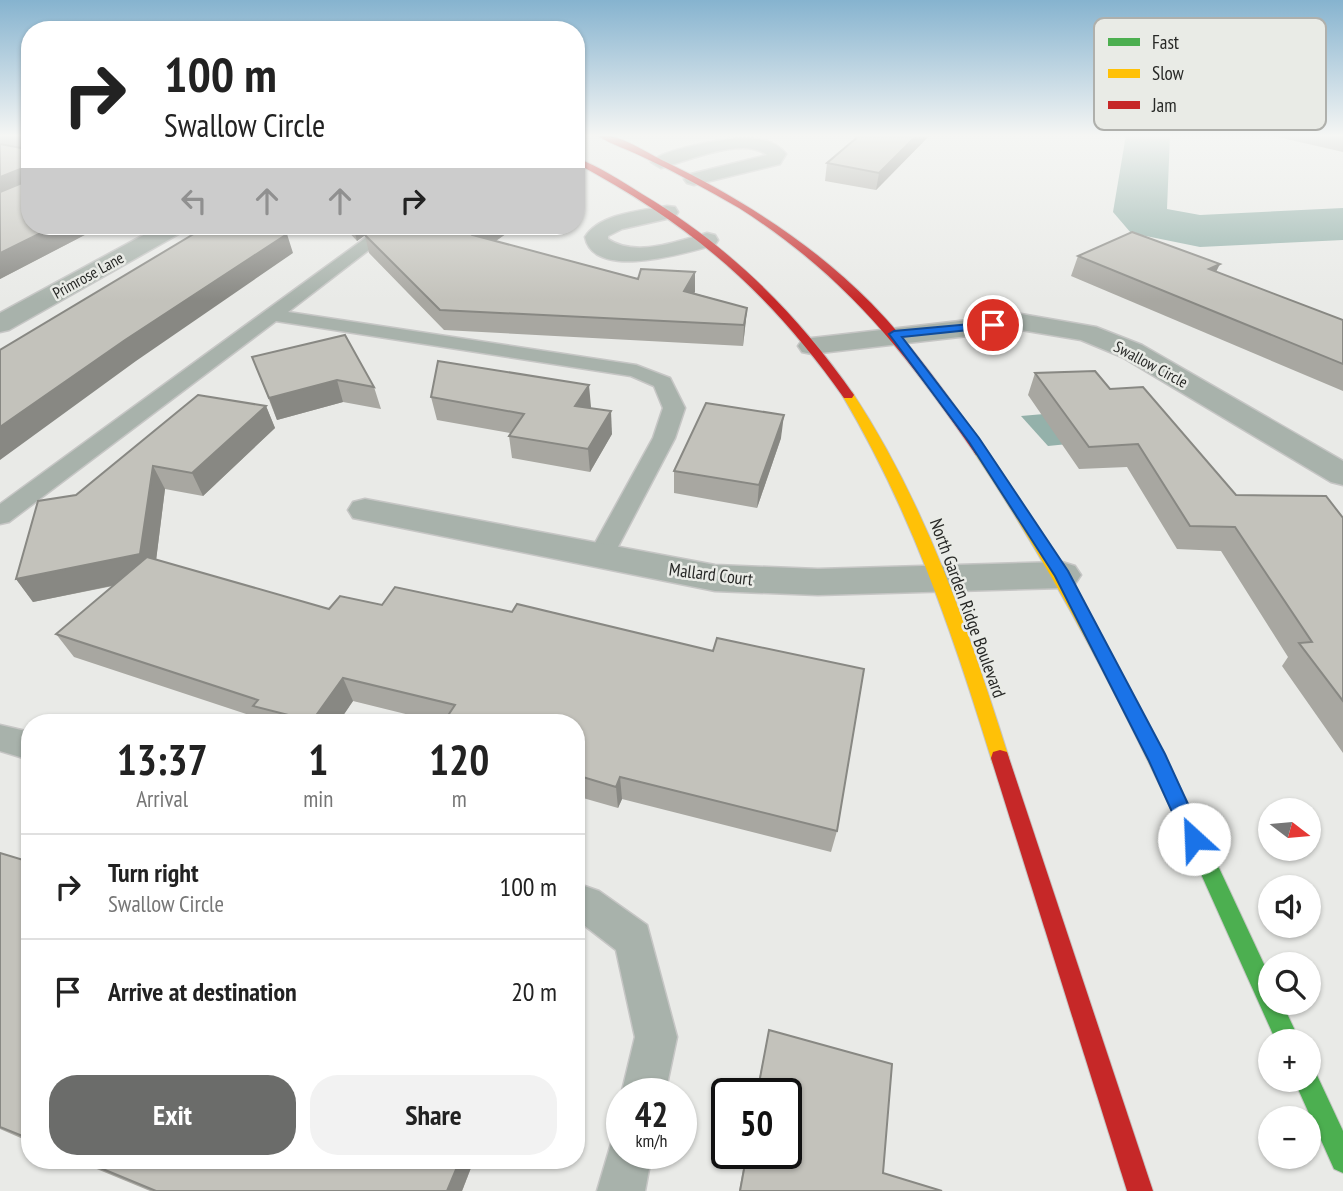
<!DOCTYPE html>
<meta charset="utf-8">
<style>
:root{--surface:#fff;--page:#f2f2f2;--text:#222;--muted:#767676;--line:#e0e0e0;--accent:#6b6c6a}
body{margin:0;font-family:"PT Sans Narrow",sans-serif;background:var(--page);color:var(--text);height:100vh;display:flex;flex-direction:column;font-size:26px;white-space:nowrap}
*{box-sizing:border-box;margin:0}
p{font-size:23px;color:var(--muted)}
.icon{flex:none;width:38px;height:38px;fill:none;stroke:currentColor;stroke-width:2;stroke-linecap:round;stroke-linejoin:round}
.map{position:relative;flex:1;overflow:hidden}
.side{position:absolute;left:21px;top:714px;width:564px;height:455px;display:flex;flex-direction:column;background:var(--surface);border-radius:28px;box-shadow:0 2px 5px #0004}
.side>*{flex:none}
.guide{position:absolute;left:21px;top:21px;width:564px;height:214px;border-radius:28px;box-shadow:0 2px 5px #0004;background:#fff;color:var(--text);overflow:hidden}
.needle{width:46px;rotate:106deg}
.controls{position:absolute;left:1258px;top:798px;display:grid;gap:14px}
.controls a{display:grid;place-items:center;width:63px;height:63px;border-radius:50%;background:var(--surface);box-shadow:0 2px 5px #0004;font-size:35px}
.speed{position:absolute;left:606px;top:1078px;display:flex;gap:14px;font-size:35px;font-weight:700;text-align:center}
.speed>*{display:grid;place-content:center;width:91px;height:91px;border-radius:50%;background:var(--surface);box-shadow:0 2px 5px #0004;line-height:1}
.speed small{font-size:18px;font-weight:400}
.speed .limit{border:4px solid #111;border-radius:10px;background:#fff;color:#111}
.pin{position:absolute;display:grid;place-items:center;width:60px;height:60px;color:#fff;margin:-30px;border:4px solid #fff;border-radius:50%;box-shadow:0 2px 7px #0007}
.me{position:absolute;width:77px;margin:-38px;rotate:335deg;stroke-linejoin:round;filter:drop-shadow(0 0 5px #0008)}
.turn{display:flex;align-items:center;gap:24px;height:147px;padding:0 28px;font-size:32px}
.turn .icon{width:91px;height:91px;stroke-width:2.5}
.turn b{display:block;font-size:49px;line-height:60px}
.lanes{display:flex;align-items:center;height:66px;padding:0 28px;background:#0003;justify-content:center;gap:35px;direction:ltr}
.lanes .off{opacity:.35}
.eta{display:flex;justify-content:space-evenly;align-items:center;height:119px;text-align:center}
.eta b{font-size:42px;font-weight:700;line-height:49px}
.cta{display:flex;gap:14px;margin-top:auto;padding:14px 28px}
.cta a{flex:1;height:80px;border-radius:28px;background:var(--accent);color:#fff;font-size:28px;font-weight:700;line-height:80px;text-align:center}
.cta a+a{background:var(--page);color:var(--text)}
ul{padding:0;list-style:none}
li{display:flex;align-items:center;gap:21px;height:105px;padding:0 28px;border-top:2px solid var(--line)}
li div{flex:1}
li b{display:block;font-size:26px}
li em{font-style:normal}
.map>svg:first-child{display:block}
.water{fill:#94b1aa}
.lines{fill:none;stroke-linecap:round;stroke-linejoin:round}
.river{fill:#94b1aa;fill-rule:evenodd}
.lane-casing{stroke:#c6c6c5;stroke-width:3}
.street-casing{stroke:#c6c6c5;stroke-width:3}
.fast-casing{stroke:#c6c6c5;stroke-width:2}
.slow-casing{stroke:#c6c6c5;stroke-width:2}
.jam-casing{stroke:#c6c6c5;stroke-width:2}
.lane{fill:#a8b2ab;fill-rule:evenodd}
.street{fill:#a8b2ab;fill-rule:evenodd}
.fast{fill:#4caf50;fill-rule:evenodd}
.slow{fill:#ffc107;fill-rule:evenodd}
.jam{fill:#c62828;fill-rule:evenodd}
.wall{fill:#a8a7a1}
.shaded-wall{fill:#888883}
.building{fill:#c3c2bb;stroke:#888883;stroke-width:2}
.route{fill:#1a73e8;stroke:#114b97;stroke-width:2}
.labels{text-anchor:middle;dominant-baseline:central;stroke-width:5;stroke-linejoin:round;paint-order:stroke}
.far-street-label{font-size:16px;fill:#272826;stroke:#e9ebe6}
.street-label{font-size:18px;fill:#272826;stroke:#e9ebe6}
.key{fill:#e9ebe6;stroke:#afb0ac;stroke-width:2}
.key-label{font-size:19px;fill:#272826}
</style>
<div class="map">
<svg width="1343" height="1191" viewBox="0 0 1343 1191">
<rect width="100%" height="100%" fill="#e9eae7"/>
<path class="water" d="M1044 414 1068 444 1048 446 1021 416Z"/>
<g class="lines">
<path class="river" d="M1126 135H1170L1167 209 1200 215 1343 208V240L1200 247 1131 233 1113 212Z"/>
<g class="lane-casing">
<g id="lane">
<path d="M382 226H400L288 312 636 365 670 378 685 408 675 438 610 562 601 565 592 562 588 556 653 438 663 408 654 386 631 376 276 321 9 522 0 524V504Z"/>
<path d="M0 725 30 732V760L0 751Z"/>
<path d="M576 883 599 891 647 925 677 1037 665 1094 621 1095 635 1037 616 950 576 919Z"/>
<path d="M621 1133V1153H652L645 1191H597L613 1137Z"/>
</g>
</g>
<g class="street-casing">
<g id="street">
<path d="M738 138C756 138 775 139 786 154L780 164 694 185 687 183 684 179 687 175 767 155C743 136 688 161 661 168L651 162C663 149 720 140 738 138Z"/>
<path d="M667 206 675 207 678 212 675 217 622 229 608 236V239C636 258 677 241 707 233L715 235 718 240 715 245C688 252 594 282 585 237 600 213 641 211 667 206Z"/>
<path d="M160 226H187L184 231 9 330 0 332V313Z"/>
<path d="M1021 314 1096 327 1142 345 1343 461V485L1331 482 1122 357 1081 340 1021 330 812 354 802 352 798 346 802 340 812 338Z"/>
<path d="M365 499 715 565 818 569 1062 562 1075 566 1081 575 1075 584 1062 588 818 595 715 591 353 518 348 510 353 502Z"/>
</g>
</g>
<g class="fast-casing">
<g id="fast">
<path d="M1198 836 1205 838 1270 977V1003H1282L1300 1041H1276L1188 845 1191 838Z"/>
<path d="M1309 1069 1315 1071 1343 1131V1173L1334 1169 1294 1080H1309Z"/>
</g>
</g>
<g class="slow-casing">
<g id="slow">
<path d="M848 391 852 392C926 504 969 631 1009 758L1007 764 1000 766 993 764 991 758C952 631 910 509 842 395Z"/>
<path d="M981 448 986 449C1071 573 1140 704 1205 838L1208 845 1205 852 1198 854 1191 852C1127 713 1059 579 974 452Z"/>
</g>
</g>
<g class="jam-casing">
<g id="jam">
<path d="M597 135C619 133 646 153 666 162 740 198 813 244 871 303 914 347 950 399 986 449V455H976C905 352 846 276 739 208 708 190 677 173 645 158 630 150 611 145 597 135Z"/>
<path d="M576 158C599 166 621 181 642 194 728 245 797 313 854 395L852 398H844C768 290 691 225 576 163Z"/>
<path d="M1000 750 1007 752 1009 758 1153 1191H1127L991 758 993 752Z"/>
</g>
</g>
<use href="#lane" class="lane"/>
<use href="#street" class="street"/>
<use href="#fast" class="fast"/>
<use href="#slow" class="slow"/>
<use href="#jam" class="jam"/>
</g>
<g class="wall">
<path d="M0 135H30V226H102L0 279Z"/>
<path d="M930 135 876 190 825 181 827 163Z"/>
<path d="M1269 135H1343V152Z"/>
<path d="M343 226H517L496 241 638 279 695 272 694 293 747 308 745 328 743 346 444 330 369 253 365 235 357 241Z"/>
<path d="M1078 256 1216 272 1343 320V391L1071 276Z"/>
<path d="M252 357 374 387 381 409 343 402 277 420Z"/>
<path d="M1035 373 1110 389 1236 495 1343 518V753L1282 666 1288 657 1221 551 1177 549 1127 467 1079 469 1028 395Z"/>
<path d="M198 395 266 406 275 428 203 496 165 489 156 560 329 609 340 596 382 605 395 587 512 612 517 604 713 651 717 638 864 669 837 831 831 852 622 799 618 808 576 796V723H442L353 701 338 723H262L261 719 74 657 56 634 113 586 33 602 16 579 38 501 76 495Z"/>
<path d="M431 397 591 407 590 408 612 434 590 472 512 458 509 436 510 433 437 420Z"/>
<path d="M781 438 757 508 674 493V471Z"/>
<path d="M0 853 30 862V1142L0 1129Z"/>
<path d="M769 1030 883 1173 942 1191H739L746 1153H786V1094H756Z"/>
<path d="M75 1160H474L462 1191H150Z"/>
</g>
<g class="shaded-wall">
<path d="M917 135H930L876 190 879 173Z"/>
<path d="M20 169 29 187 0 199V177Z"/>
<path d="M55 226H102L0 279V253Z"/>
<path d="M353 226H378L357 241Z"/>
<path d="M487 226H517L477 254 473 235Z"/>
<path d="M287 234 293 253 136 361 0 460V427L125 340Z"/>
<path d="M1220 264 1210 284 1209 269Z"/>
<path d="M695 272V292L683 311 684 291Z"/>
<path d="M747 308 745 328 743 346 744 325Z"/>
<path d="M337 380 343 402 277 420 269 398Z"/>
<path d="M589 385 591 407 577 428 575 406Z"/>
<path d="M266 406 275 428 203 496 192 473Z"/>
<path d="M611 411 612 434 590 472 588 449Z"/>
<path d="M784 415 781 438 757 508 759 485Z"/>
<path d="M153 466 165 489 154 577 33 602 16 579Z"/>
<path d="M343 678 353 701 338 723H313L312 721Z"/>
<path d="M620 777 622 799 618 808 616 787Z"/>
<path d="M460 1160H474L462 1191H447Z"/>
</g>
<g class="building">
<path d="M24 135H30V226H55L0 253V192L22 183 24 171 20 169 0 177V144L21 148 24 146Z"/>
<path d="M860 135H917L879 173 827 163Z"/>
<path d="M207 226H283L287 234 125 340 0 427V350Z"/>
<path d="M375 226H487L473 235 638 279 641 269 695 272 684 291 747 308 744 325 440 310 364 234Z"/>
<path d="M1132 232 1220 264 1209 269 1343 320V364L1078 256Z"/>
<path d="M345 335 374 387 337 380 269 398 252 357Z"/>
<path d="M438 361 589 385 575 406 611 411 588 449 509 436 524 414 431 397Z"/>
<path d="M1095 371 1110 389 1143 387 1236 495 1326 496 1343 518V701L1299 643 1312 642 1235 527 1190 526 1138 444 1089 447 1035 373Z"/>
<path d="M198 395 266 406 192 473 153 466 140 554 16 579 38 501 76 495Z"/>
<path d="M706 403 784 415 759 485 674 471Z"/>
<path d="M147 557 329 609 340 596 382 605 395 587 512 612 517 604 713 651 717 638 864 669 837 831 620 777 616 787 576 775V723H443L455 705 343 678 312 721 253 706 258 700 56 634Z"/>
<path d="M0 853 30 862V1139L0 1127Z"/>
<path d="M769 1030 892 1064 883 1173 942 1191H740L747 1153H786V1094H757Z"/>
<path d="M81 1160H460L447 1191H156Z"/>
</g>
<linearGradient id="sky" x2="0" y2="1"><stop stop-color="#86b3cf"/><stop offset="0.45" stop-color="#f5f6f4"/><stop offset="1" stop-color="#f5f6f4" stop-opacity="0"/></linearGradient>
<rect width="1343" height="301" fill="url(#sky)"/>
<path class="route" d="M993 322H997V327L902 337 979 438 1068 571 1165 754 1204 839 1201 845 1194 848 1187 845 1149 761 1055 576 969 442 889 334 894 331Z"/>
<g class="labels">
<g class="far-street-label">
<text transform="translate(88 275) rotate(-29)">Primrose Lane</text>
<text transform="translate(1151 364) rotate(28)">Swallow Circle</text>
</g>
<g class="street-label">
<text transform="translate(711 574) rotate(7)">Mallard Court</text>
<text transform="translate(968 608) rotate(70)">North Garden Ridge Boulevard</text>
</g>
</g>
<rect x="1094" y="18" width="232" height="112" rx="10" class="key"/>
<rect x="1108" y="38" width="32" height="8" fill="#4caf50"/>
<rect x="1108" y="69" width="32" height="9" fill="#ffc107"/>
<rect x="1108" y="101" width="32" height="8" fill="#c62828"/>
<g class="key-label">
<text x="1152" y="49">Fast</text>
<text x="1152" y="80">Slow</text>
<text x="1152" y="112">Jam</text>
</g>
</svg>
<div class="controls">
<a><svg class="needle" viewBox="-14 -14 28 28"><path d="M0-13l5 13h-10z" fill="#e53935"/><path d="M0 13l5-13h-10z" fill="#767676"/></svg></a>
<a><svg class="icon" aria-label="sound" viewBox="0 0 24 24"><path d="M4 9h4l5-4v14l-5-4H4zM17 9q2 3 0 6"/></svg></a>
<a><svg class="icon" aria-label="search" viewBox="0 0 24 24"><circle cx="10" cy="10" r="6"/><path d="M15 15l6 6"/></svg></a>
<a>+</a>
<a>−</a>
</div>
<div class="speed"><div>42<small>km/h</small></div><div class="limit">50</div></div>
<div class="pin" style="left:993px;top:325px;background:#d93025"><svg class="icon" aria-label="arrive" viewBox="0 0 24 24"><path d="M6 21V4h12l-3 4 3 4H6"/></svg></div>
<svg class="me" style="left:1194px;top:839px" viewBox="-20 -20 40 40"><circle r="19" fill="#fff"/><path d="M0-13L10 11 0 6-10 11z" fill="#1a73e8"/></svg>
<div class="guide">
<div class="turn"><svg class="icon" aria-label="right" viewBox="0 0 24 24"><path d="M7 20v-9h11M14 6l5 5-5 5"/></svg><div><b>100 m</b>Swallow Circle</div></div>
<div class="lanes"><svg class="icon off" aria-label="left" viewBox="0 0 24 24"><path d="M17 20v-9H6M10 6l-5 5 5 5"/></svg><svg class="icon off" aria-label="ahead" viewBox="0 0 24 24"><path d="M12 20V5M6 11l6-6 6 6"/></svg><svg class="icon off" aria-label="ahead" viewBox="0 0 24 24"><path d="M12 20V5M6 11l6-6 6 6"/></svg><svg class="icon" aria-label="right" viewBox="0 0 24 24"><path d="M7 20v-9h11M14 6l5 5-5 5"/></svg></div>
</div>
<section class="side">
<div class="eta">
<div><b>13:37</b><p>Arrival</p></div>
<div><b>1</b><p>min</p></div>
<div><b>120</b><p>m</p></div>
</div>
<ul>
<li><svg class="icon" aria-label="right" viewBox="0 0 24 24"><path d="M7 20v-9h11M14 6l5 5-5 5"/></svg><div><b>Turn right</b><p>Swallow Circle</p></div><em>100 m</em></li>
<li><svg class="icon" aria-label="arrive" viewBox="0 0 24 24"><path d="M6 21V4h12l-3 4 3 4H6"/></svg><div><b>Arrive at destination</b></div><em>20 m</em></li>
</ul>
<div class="cta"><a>Exit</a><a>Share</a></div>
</section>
</div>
